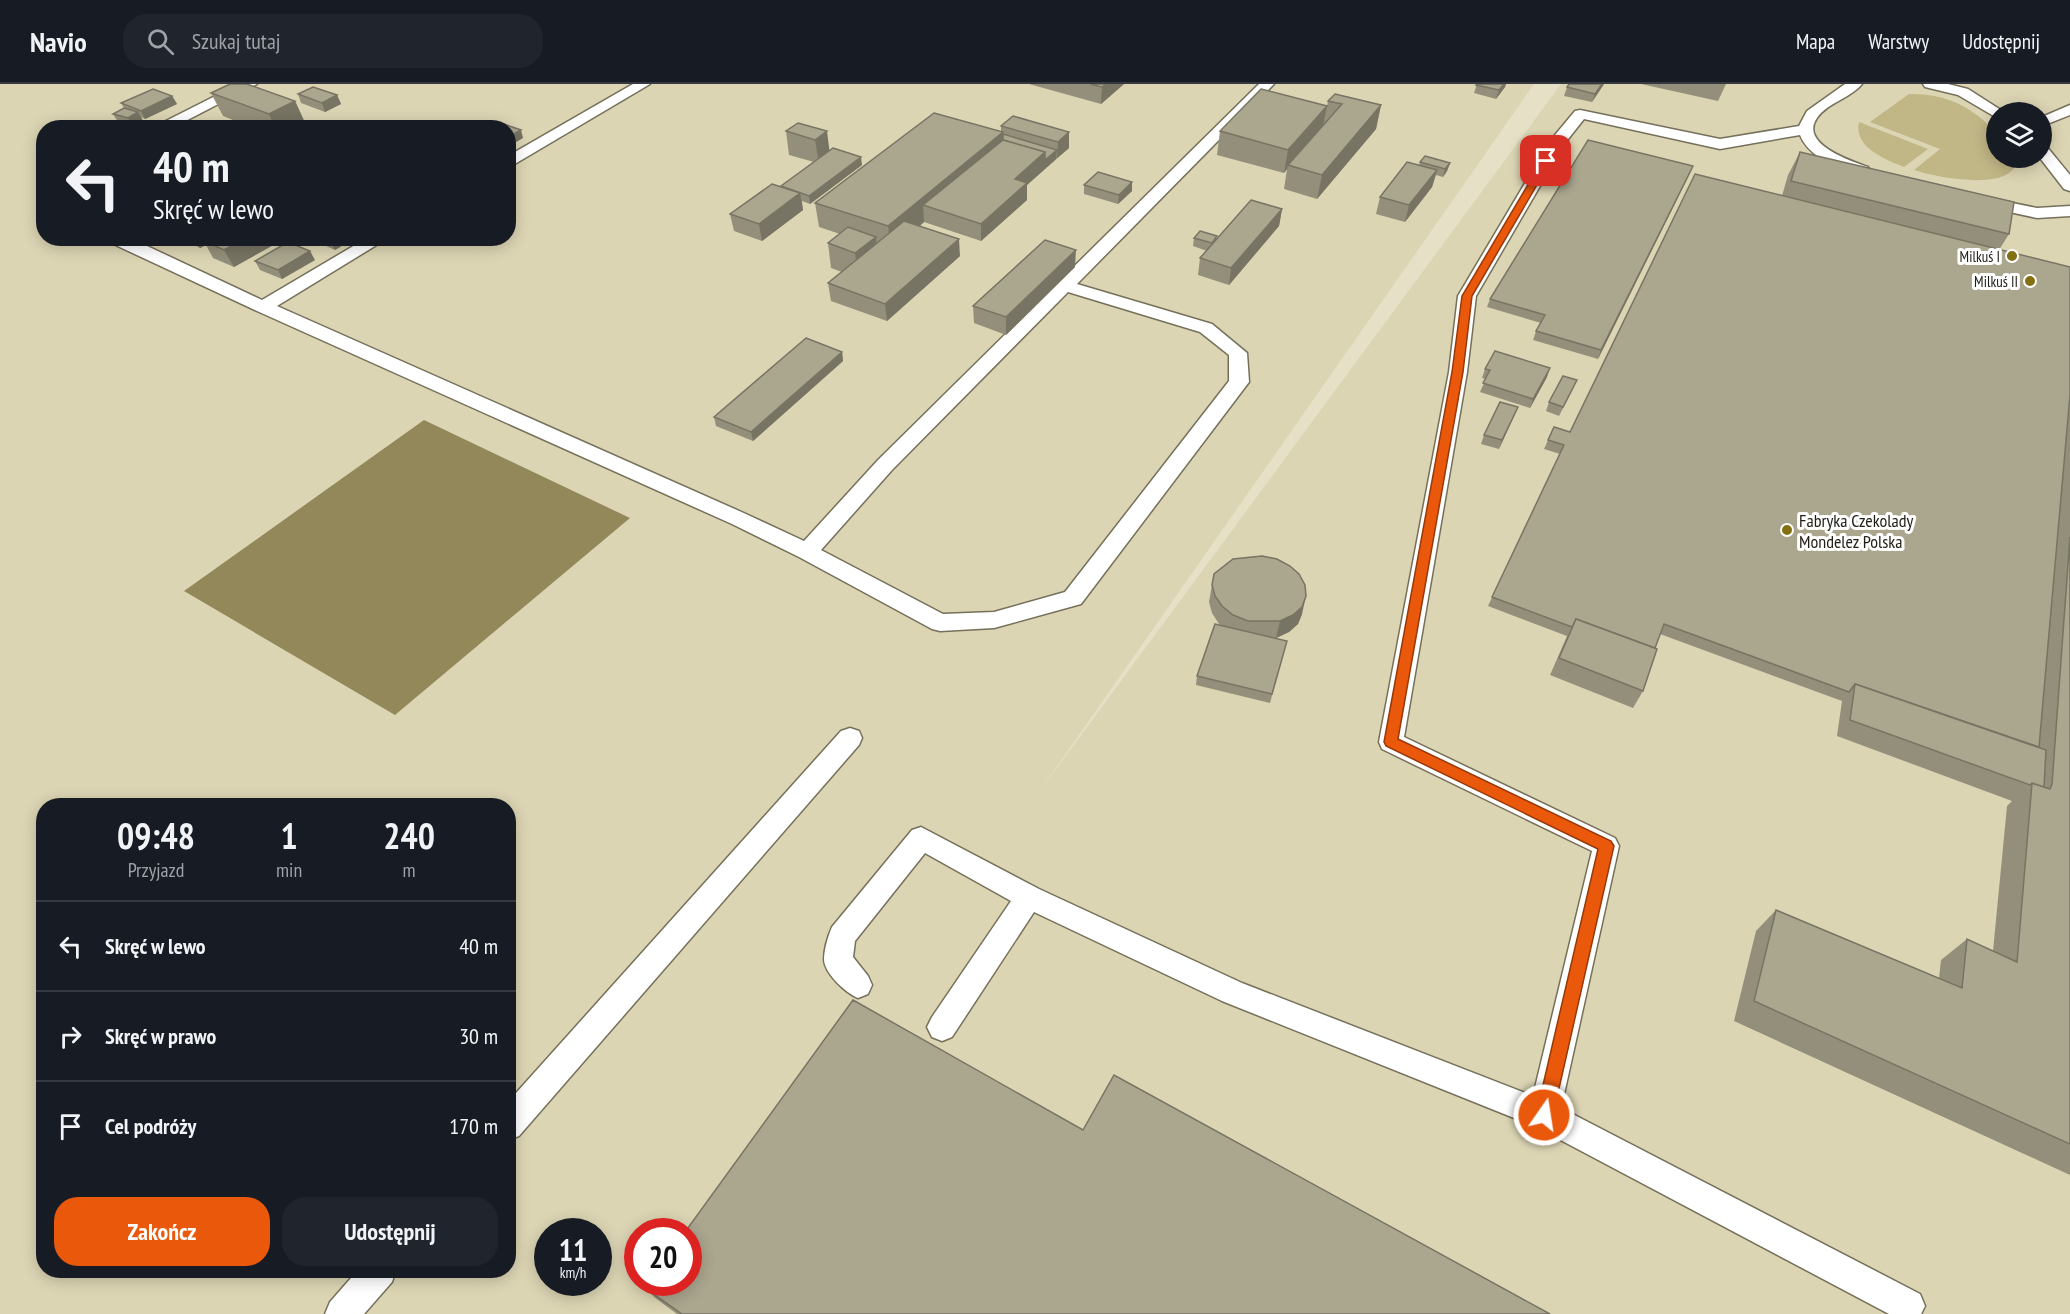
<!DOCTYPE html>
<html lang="pl">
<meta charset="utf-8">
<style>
:root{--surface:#171b24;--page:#20242c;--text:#f1f3f6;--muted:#9ea1a6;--line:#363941;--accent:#ea580c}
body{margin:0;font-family:"PT Sans Narrow",sans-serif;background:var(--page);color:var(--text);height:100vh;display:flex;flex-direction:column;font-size:22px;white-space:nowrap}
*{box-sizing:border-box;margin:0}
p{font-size:20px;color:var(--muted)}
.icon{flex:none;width:33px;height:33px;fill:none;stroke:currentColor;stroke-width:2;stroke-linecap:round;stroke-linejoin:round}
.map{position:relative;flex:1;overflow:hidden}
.sheet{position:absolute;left:36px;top:714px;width:480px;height:480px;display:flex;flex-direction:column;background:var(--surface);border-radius:24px;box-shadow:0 3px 15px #0003}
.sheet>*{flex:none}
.banner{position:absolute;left:36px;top:36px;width:480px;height:126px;border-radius:24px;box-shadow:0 3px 15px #0003;background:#171b24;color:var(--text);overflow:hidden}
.controls{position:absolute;left:1986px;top:18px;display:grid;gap:12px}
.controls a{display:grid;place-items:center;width:66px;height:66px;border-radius:50%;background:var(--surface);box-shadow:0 3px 15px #0003;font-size:30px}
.speed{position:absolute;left:534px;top:1134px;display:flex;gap:12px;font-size:30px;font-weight:700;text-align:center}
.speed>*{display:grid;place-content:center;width:78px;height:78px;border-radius:50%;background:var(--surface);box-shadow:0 3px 15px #0003;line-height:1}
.speed small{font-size:15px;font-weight:400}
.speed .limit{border:9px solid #d22;background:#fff;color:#111}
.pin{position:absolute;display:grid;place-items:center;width:51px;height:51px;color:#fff;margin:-26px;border-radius:12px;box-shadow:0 3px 9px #0006}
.me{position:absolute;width:66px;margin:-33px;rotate:13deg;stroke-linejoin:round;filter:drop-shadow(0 0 4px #0008)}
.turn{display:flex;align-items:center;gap:21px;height:126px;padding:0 18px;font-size:27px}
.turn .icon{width:78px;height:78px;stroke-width:2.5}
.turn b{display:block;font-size:42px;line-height:51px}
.eta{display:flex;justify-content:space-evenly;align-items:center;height:102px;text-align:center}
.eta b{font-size:36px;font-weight:700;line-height:42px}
.primary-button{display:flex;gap:12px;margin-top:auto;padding:12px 18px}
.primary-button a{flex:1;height:69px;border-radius:24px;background:var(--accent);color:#fff;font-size:24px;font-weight:700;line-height:69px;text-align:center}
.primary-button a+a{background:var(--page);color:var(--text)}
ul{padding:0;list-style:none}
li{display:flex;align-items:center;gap:18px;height:90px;padding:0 18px;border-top:2px solid var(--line)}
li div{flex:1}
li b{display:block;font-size:22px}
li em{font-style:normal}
header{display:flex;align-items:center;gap:36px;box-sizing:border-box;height:84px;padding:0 30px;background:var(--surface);border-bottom:2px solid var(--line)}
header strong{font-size:28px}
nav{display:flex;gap:33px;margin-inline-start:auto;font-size:21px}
.search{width:420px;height:54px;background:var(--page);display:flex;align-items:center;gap:15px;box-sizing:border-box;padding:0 21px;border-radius:24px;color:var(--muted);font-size:22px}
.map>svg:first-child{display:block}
.built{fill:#dcd5b4;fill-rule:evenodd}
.green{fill:#c1b686}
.water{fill:#93885a}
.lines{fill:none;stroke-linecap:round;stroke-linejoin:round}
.lane-casing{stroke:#75705a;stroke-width:3}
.lane{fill:#fff;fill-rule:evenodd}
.wall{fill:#938f7a}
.shaded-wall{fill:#787463}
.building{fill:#aba68e;stroke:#787463;stroke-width:1.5}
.route{fill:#ea580c;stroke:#983908;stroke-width:1.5}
.poi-dot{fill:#837010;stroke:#fff;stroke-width:2}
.labels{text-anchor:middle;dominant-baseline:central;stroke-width:6;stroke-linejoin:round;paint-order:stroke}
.far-poi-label{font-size:15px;fill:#1f1d14;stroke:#fff;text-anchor:end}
.poi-label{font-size:18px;fill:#1f1d14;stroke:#fff;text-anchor:start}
</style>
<header>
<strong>Navio</strong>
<div class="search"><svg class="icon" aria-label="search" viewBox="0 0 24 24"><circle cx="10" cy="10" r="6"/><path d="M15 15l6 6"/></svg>Szukaj tutaj</div>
<nav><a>Mapa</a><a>Warstwy</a><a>Udostępnij</a></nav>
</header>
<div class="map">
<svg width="2070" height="1230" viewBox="0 0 2070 1230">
<rect width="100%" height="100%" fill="#e6e0c7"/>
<path class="built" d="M0 0H1534L1037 711 1561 0H2070V1230H0ZM1996 28H2042V74H1996ZM44 44H508V154H44ZM44 722H508V1186H44ZM548 1148H598V1198H548ZM638 1148H688V1198H638Z"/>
<g class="green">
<path d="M1909 10C1948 10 1970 22 1996 48V74H2017C2016 110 1935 93 1914 86L1940 65 1870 38Z"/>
<path d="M1859 38 1928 65 1904 83C1886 76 1853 63 1859 38Z"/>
</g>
<path class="water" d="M424 336 630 434 395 631 184 507Z"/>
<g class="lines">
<g class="lane-casing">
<g id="lane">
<path d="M239 0H257L172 44H152Z"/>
<path d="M633 0H650L508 84V72Z"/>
<path d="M1259 0H1274L1077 200 1212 240 1247 269 1249 298 1081 520 994 544 940 547 932 545 799 473 732 440 257 227 109 158 107 154H130L262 216 367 154H388L277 222 746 430 804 457 878 376ZM1068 208 1200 248 1229 271V297L1065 508 994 528 943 530 821 466 892 386Z"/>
<path d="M1845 0H1862C1851 14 1827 19 1817 34 1799 60 1851 77 1868 83L1870 86 1862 91C1839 85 1809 74 1800 51L1720 65 1584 35 1565 59 1476 212 1467 288 1404 653 1615 754 1619 762 1561 1024 1920 1210 1925 1222 1921 1230H1889L1534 1042 1222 917 1034 828 952 953 942 957 932 953 927 943 932 933 1011 817 925 769 855 857 853 873 868 892 872 901 868 910 858 914C846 909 825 890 824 876 824 866 828 852 832 843L912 746 921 743 1039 805 1242 899 1533 1012 1592 767 1382 665 1379 658 1449 288 1458 212 1550 57 1575 27 1580 26 1720 55 1799 42 1807 27Z"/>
<path d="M1923 0H1948L1968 5 2004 28H1996V32L1992 31 1958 11 1925 3Z"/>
<path d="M2070 21V31L2042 42V33Z"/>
<path d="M2042 61 2047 63 2070 91V107L2064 105 2040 74Z"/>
<path d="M1983 113 2037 124 2070 122V132L2037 134 1977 121 1975 118Z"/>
<path d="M850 644 859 647 862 654 859 661 519 1052 508 1056V1018L841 647Z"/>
<path d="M358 1186H396L392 1198 364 1230H325L330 1218Z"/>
</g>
</g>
<use href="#lane" class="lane"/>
</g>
<g class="wall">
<path d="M1029 0H1124L1101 20Z"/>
<path d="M1477 0H1506L1505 3 1496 15 1474 9Z"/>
<path d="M1604 0 1592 18 1564 12 1567 3Z"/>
<path d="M1641 0H1726L1718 17Z"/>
<path d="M211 9 295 17 306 41 300 44H253L223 32Z"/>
<path d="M298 10 337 11 341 20 325 28 301 19Z"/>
<path d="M172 12 177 20 145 35 141 33 143 37 133 42 118 38 113 30 124 24 121 19Z"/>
<path d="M1328 17 1381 21 1376 45 1317 115 1284 105 1287 85 1284 89 1217 71 1220 47 1327 22 1323 42Z"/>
<path d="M1013 32 1069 64 1027 101V116L981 157 924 138 920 142 960 172 887 237 831 217 828 199 842 188 831 184 828 159 840 150 819 143 815 119 1001 48V42Z"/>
<path d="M798 39 829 67 862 81 810 120 802 117 803 126 762 157 734 147 730 130 781 103 814 78 789 71 786 47Z"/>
<path d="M1800 68 2009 150 1999 166 2070 183V1091L1734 937 1756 847 1776 826 1939 894 1941 876 1967 855 1993 867 2007 722 2012 717 1837 652 1842 617 1660 550 1655 564 1643 607 1633 624 1550 591 1567 552 1488 522 1560 370 1544 365 1554 343 1570 348 1782 112 1788 91Z"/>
<path d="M1420 78 1450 79 1447 87 1443 93 1436 91 1432 103 1405 138 1376 130 1380 113 1419 82Z"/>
<path d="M1689 91 1598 275 1533 256 1536 247 1541 239 1487 223 1490 215Z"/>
<path d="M1132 98V107L1118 120 1084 110V101Z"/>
<path d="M1282 125 1279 142 1229 201 1198 191 1200 174 1207 167 1193 162 1194 154 1217 155Z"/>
<path d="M181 154H286L234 183 213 174 206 161 200 164Z"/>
<path d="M314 154H355L335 166 315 157Z"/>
<path d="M315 176 282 195 260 186 255 177Z"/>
<path d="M1075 183 1006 251 974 239 973 222Z"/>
<path d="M842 268 843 277 753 357 716 342 714 333Z"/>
<path d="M1485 285 1547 293 1530 324 1480 308 1486 295 1482 294Z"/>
<path d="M1573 305 1559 332 1546 327 1549 318Z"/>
<path d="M1518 323 1499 365 1481 360 1484 351Z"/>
<path d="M1212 501 1302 530 1298 540 1289 548 1276 554H1274L1287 557 1270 619 1196 601 1197 592 1221 541 1219 540 1212 529 1209 518Z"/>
<path d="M1083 1046 1550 1230H677L654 1213 645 1204Z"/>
</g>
<g class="shaded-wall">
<path d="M1106 0H1124L1101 20 1102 3Z"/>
<path d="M1504 0H1506L1505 3 1496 15 1499 6Z"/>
<path d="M1602 0H1604L1592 18 1595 10Z"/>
<path d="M337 11 341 20 325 28 322 19Z"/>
<path d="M172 12 177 20 145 35 141 27Z"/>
<path d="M295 17 306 41 300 44H275L269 30Z"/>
<path d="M1381 21 1376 45 1317 115 1322 91Z"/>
<path d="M1327 22 1322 46 1288 81 1287 85 1284 89 1288 66Z"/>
<path d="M138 28 143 37 133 42 128 34Z"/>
<path d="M521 46 523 54 508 63V53Z"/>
<path d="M827 47 830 71 819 80 815 56Z"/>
<path d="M1003 48V72L923 121 924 138 891 167 888 142Z"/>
<path d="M1069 48V64L1057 74 1058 58Z"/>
<path d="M1057 66 1056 75 1027 101V116L981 157V140L1015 95 1045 68Z"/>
<path d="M861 73 862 81 810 120 809 112Z"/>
<path d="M1450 79 1447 87 1443 93 1445 85Z"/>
<path d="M1693 82 1689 91 1598 275 1601 266Z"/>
<path d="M1437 86 1432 103 1405 138 1409 121Z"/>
<path d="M1132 98V107L1118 120 1119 111Z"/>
<path d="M800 109 803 126 762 157 759 140Z"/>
<path d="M1282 125 1279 142 1229 201 1231 184Z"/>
<path d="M876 153 878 177 858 194 855 169Z"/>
<path d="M197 154H219L204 157 206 161 200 164 195 156Z"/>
<path d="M246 154H286L234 183 224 166Z"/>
<path d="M336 154H355L335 166 331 158Z"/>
<path d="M959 155 960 172 887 237 885 220Z"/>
<path d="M1076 166 1075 183 1006 251V233Z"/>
<path d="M310 167 315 176 282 195 278 186Z"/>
<path d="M842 268 843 277 753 357 751 348Z"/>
<path d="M1550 284 1547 293 1530 324 1533 315Z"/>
<path d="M1518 323 1514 332 1499 365 1502 356Z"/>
<path d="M1306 512 1302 530 1298 540 1289 548 1276 554 1280 537Z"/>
</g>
<g class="building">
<path d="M230 0H247L295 17 269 30 211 9Z"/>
<path d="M1090 0H1106L1102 3Z"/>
<path d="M1477 0H1504L1499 6 1476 1Z"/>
<path d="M1569 0H1602L1595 10 1567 3Z"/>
<path d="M313 3 337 11 322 19 298 10Z"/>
<path d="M153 5 172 12 141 27 121 19Z"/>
<path d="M1261 5 1327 22 1288 66 1220 47Z"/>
<path d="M1335 10 1381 21 1322 91 1288 81 1342 20 1328 17Z"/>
<path d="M124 24 138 28 128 34 113 30Z"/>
<path d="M934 29 1003 48 888 142 815 119Z"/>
<path d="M1013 32 1069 48 1058 58 1001 42Z"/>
<path d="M501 39 521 46 508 53V44H492Z"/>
<path d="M798 39 827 47 815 56 786 47Z"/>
<path d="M80 40 89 44H73Z"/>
<path d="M1003 50 1057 66 1045 76V68L1003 56Z"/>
<path d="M1003 56 1045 68 1015 95 1027 99 981 140 923 121Z"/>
<path d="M1588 56 1693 82 1601 266 1536 247 1545 231 1490 215Z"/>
<path d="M833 64 861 73 809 112 781 102Z"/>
<path d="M1800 68 2014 118 2009 150 1791 97Z"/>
<path d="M1425 72 1450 79 1445 85 1420 78Z"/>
<path d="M1407 78 1437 86 1409 121 1380 113Z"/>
<path d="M1098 88 1132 98 1119 111 1084 101Z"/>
<path d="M1695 90 2070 183V311L2039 663 1855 600 1849 608 1664 540 1655 564 1576 535 1572 543 1492 513 1564 361 1548 356 1554 343 1570 348Z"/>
<path d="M772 100 800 109 759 140 730 130Z"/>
<path d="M1251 116 1282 125 1231 184 1200 174Z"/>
<path d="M904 137 959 155 885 220 828 199Z"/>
<path d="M848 143 876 153 855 169 828 159Z"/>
<path d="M1200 147 1217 152 1212 159 1194 154Z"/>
<path d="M207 154H246L224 166 204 157Z"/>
<path d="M324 154H336L331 158Z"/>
<path d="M1045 156 1076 166 1006 233 973 222Z"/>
<path d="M288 158 310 167 278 186 255 177Z"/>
<path d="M806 254 842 268 751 348 714 333Z"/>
<path d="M1495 267 1550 284 1533 315 1483 299 1490 286 1485 285Z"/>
<path d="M1563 292 1577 296 1563 323 1549 318Z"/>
<path d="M1500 318 1518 323 1502 356 1484 351Z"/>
<path d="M2070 453V1060L1754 917 1776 826 1962 904 1967 855 2017 878 2032 699 2050 705 2052 700Z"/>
<path d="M1262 472 1277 475 1290 482 1299 490 1305 501 1306 512 1302 523 1293 531 1280 537H1248L1233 531 1222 522 1215 512 1212 501 1214 490 1233 475Z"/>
<path d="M1576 535 1657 565 1643 607 1559 574Z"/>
<path d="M1215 540 1287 557 1272 610 1197 592Z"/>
<path d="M1855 600 2046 666 2044 703 2032 699 2030 701 1850 636Z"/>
<path d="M853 916 1083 1046 1114 991 1550 1230H682L645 1204 649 1198H688V1148H685Z"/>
</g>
<path class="route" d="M1546 74 1551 77 1472 212 1463 288 1398 655 1611 757 1614 762 1553 1031 1551 1037 1544 1040 1538 1037 1536 1031 1598 765 1386 662 1384 658 1452 288 1462 212 1542 77Z"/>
<g class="poi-dot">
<circle cx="2012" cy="172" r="6"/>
<circle cx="2030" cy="197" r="6"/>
<circle cx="1787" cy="446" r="6"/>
</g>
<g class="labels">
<g class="far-poi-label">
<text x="2000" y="172">Milkuś I</text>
<text x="2018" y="197">Milkuś II</text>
</g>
<g class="poi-label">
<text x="1799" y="436">Fabryka Czekolady<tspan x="1799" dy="21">Mondelez Polska</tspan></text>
</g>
</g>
</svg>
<div class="controls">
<a><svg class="icon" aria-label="layers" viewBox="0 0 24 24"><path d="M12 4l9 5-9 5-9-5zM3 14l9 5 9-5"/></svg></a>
</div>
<div class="speed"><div>11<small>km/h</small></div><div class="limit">20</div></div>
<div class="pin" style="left:1546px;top:77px;background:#d93025"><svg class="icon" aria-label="arrive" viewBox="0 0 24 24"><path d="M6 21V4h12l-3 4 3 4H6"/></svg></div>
<svg class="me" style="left:1544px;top:1031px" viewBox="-20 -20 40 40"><circle r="17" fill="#ea580c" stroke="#fff" stroke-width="3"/><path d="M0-11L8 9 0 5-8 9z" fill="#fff"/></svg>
<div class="banner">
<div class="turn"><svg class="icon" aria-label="left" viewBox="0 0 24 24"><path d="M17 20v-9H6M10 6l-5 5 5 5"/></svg><div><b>40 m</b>Skręć w lewo</div></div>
</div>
<section class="sheet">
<div class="eta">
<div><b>09:48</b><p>Przyjazd</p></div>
<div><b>1</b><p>min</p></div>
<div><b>240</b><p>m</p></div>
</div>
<ul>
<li><svg class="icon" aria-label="left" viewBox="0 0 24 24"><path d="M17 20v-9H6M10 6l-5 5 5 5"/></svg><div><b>Skręć w lewo</b></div><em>40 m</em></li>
<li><svg class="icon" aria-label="right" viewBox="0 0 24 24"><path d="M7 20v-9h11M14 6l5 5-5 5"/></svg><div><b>Skręć w prawo</b></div><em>30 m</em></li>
<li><svg class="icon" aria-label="arrive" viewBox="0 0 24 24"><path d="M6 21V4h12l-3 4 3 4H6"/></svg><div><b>Cel podróży</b></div><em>170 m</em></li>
</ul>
<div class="primary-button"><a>Zakończ</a><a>Udostępnij</a></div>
</section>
</div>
